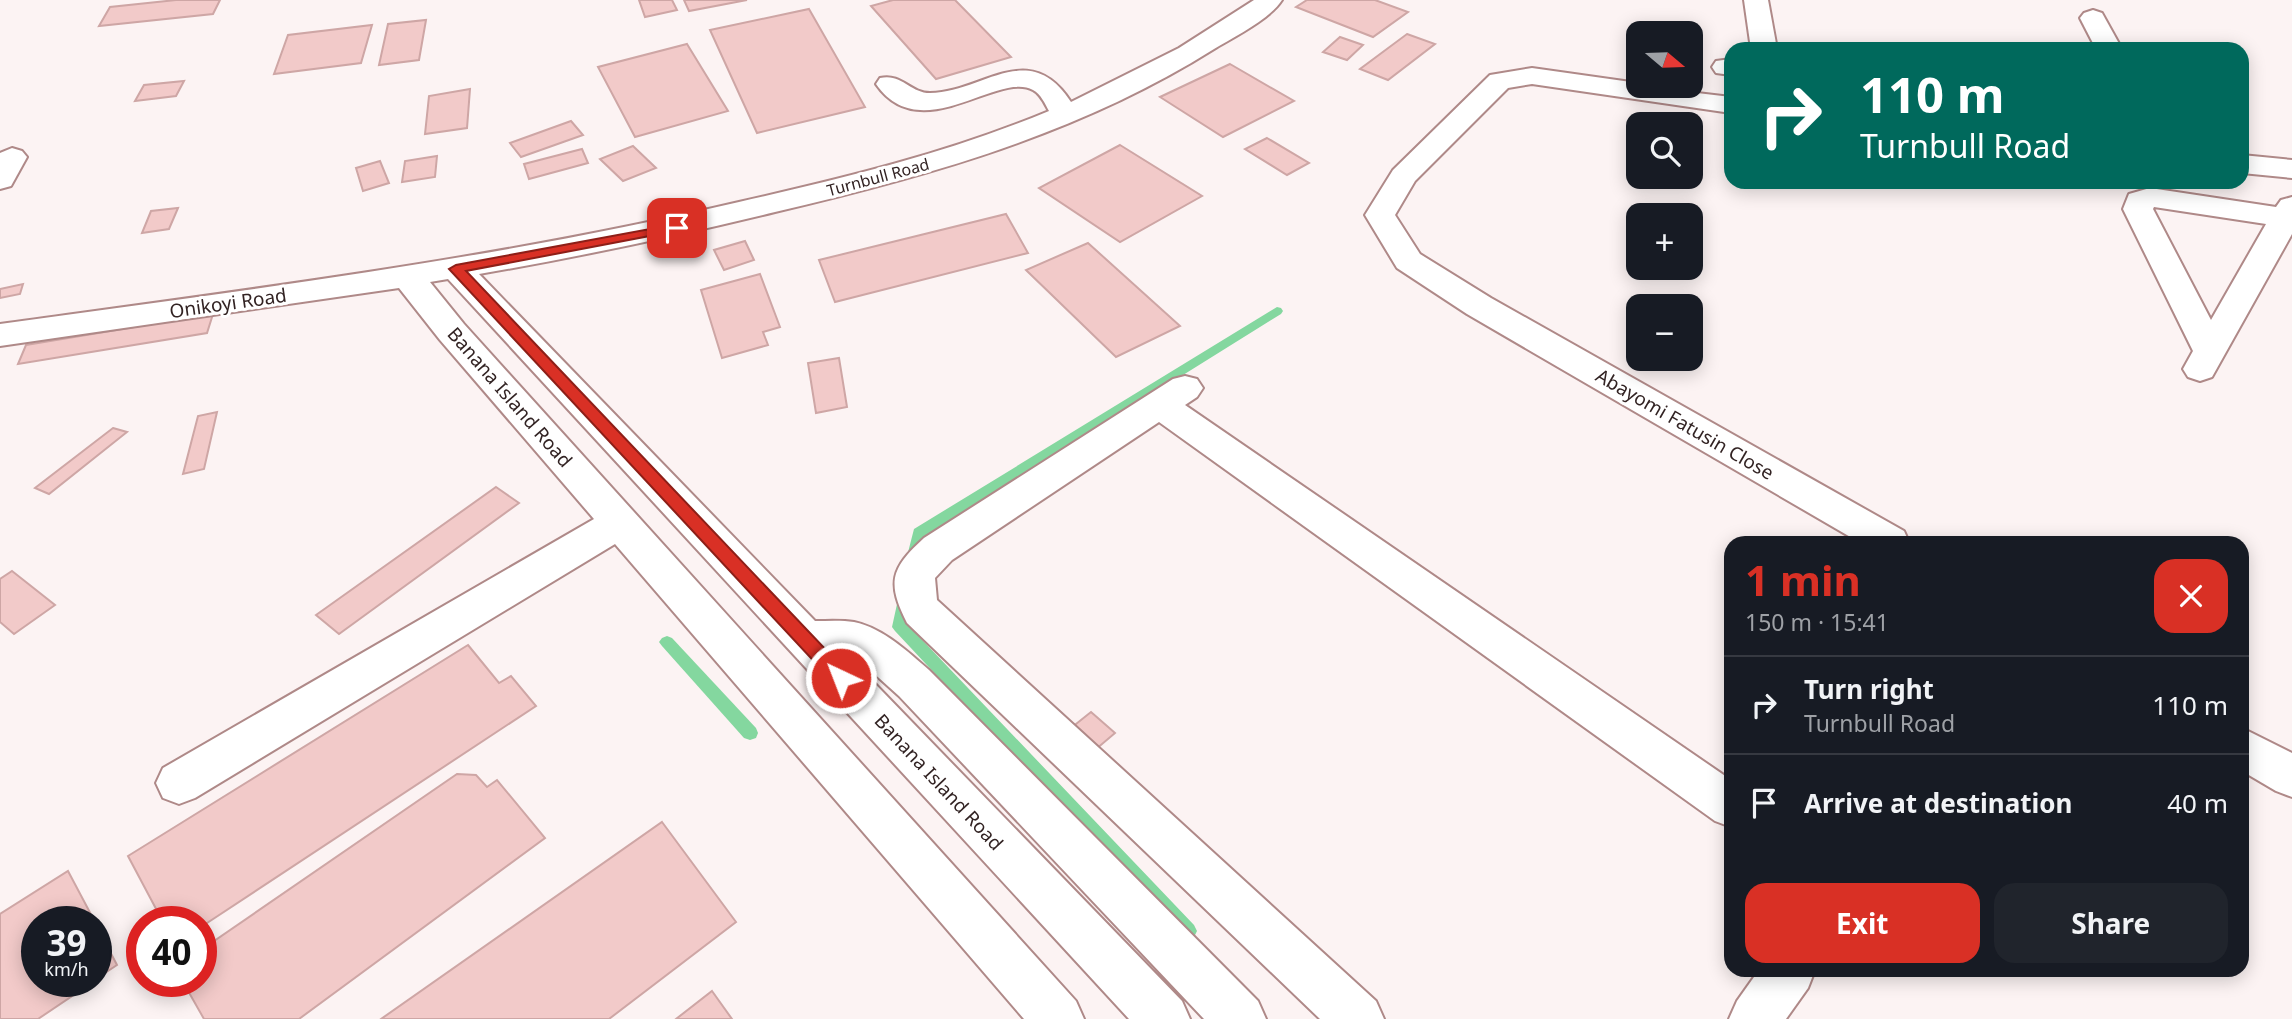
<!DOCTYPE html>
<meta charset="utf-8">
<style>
:root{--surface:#171b24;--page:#20242c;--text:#f1f3f6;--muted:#9ea1a6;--line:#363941;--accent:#d93025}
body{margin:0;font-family:"Noto Sans",sans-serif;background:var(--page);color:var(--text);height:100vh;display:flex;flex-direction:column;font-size:26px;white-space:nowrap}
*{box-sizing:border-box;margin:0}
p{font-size:23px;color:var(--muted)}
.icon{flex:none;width:38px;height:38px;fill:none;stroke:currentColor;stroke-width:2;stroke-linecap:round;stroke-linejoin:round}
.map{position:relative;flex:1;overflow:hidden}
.drawer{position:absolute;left:1724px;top:536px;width:525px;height:441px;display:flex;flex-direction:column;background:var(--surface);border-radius:21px;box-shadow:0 4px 18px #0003}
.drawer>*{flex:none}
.hud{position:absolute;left:1724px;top:42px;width:525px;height:147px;border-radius:21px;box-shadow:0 4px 18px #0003;background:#00695c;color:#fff;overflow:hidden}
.needle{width:46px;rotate:109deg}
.controls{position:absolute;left:1626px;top:21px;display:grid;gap:14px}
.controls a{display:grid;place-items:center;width:77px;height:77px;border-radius:14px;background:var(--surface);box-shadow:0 4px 18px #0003;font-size:35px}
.speed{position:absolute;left:21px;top:906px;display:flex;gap:14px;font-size:35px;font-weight:700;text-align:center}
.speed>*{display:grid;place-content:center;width:91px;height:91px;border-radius:50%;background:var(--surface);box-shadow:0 4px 18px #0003;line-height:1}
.speed small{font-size:18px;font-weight:400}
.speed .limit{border:10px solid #d22;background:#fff;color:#111}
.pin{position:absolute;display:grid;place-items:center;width:60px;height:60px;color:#fff;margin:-30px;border-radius:14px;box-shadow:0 4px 10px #0006}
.me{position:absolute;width:77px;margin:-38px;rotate:317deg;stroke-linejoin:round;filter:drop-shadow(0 0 5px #0008)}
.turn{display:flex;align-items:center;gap:24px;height:147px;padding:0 21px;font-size:32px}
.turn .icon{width:91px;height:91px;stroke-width:2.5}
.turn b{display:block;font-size:49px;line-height:60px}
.round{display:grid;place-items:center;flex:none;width:74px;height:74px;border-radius:21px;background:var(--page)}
.overview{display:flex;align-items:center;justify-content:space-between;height:119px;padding:0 21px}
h1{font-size:42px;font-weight:700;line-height:52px;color:var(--accent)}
.cta{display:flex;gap:14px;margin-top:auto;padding:14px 21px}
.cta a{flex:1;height:80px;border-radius:21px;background:var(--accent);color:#fff;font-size:28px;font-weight:700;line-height:80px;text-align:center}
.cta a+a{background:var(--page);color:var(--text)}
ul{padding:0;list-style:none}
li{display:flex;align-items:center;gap:21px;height:98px;padding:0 21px;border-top:2px solid var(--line)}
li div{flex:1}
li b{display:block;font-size:26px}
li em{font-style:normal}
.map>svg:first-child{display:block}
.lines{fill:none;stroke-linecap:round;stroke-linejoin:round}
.stream{fill:#84d79f;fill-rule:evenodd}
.building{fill:#f2cac9;stroke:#cea6a5;stroke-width:2}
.minor-casing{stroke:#af8988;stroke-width:4}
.minor{fill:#fff;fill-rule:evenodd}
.route{fill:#d93025;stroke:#8d1f18;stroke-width:2}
.labels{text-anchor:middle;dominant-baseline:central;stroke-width:6;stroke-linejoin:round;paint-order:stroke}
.far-street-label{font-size:16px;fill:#322323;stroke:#fff}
.street-label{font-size:19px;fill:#322323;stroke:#fff}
</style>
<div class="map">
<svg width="2292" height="1019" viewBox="0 0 2292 1019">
<rect width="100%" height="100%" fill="#fcf3f3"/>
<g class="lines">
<g class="stream">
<path d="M1277 307 1281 308 1283 311 1281 314 925 536 917 568H907L905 564 914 529Z"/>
<path d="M906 589 911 591 913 595 908 625 1194 925 1197 931 1194 937 1188 940 1182 937 895 631 892 627 899 595 901 591Z"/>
<path d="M667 636 672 638 756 728 758 733 756 738 750 740 744 738 662 646 659 642 662 638Z"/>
</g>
</g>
<g class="building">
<path d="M176 0H220L213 14 99 26 110 7Z"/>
<path d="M639 0H672L677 10 645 17Z"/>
<path d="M684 0H747L689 11Z"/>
<path d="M893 0H955L1011 57 936 79 871 6Z"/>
<path d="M1307 0H1375L1408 12 1373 37 1296 7Z"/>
<path d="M809 9 865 107 757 133 710 30Z"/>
<path d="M426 20 419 60 379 65 388 24Z"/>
<path d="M372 25 361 63 274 74 288 35Z"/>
<path d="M1407 34 1435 44 1388 80 1360 69Z"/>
<path d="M1340 37 1363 45 1347 60 1323 52Z"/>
<path d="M687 44 728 111 635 137 598 67Z"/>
<path d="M1230 64 1294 101 1223 137 1160 97Z"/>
<path d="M184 81 176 96 135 101 144 85Z"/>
<path d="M470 89 467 128 425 134 429 96Z"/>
<path d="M571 121 583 135 521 157 510 143Z"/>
<path d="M1267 138 1309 163 1287 175 1245 149Z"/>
<path d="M1120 145 1202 196 1120 242 1039 188Z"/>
<path d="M633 146 656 168 623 181 600 159Z"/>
<path d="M582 149 588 163 529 179 524 164Z"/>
<path d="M437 156 435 177 402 182 405 161Z"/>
<path d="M380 161 389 183 363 191 356 168Z"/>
<path d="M178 208 169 229 142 233 151 211Z"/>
<path d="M1006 214 1028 253 835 302 819 260Z"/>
<path d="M745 241 754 260 724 270 714 250Z"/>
<path d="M1088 243 1180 326 1116 357 1026 270Z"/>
<path d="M760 274 780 327 763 332 768 345 722 358 701 290Z"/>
<path d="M23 284 20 294 0 298V289Z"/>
<path d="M213 314 207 333 18 364 26 345Z"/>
<path d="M839 358 847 407 816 413 808 363Z"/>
<path d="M217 412 204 469 183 474 198 416Z"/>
<path d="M113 428 127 432 49 494 35 488Z"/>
<path d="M496 487 519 503 339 634 316 615Z"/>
<path d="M12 571 55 605 14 634 0 622V579Z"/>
<path d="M468 645 499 683 511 676 536 706 201 927V922H163L128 856Z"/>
<path d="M1091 712 1115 733 1095 750 1071 728Z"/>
<path d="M457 774 476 775 487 787 497 780 545 838 299 1019H204L183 982H201V950Z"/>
<path d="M662 822 736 922 609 1019H381Z"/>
<path d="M68 871 95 922H37V982H93L38 1019H0V914Z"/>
<path d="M96 925 117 965 96 979Z"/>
<path d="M712 991 732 1019H676Z"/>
</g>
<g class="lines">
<g class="minor-casing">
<g id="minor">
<path d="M1254 0H1282C1270 19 1234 37 1214 49 1079 134 928 176 775 212 677 236 578 257 479 274L815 621C828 621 842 620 854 622 883 628 908 652 929 670L1258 1001 1266 1019H1204L899 696 869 669 852 660 1182 1001 1190 1019H1129L448 279 430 282 464 324 1076 1001 1084 1019H1024L615 544 195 798 179 804 163 798 156 783 163 768 594 519 440 340 399 288 0 346V324C247 290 496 259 739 202 845 178 948 153 1049 111 1045 104 1041 94 1033 90 998 70 921 149 876 84L880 78C902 73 910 93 930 93 982 93 1029 37 1071 102L1179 48Z"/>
<path d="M1744 0H1768L1777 49H1751Z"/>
<path d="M2093 10 2102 13 2122 49H2096L2080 18 2084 13Z"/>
<path d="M1731 59V75L1716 73 1712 67 1716 61Z"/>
<path d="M1532 68 1638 83V86L1731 97V113L1532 84 1508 88 1415 181 1395 215 1420 254 1491 298 1904 531 1909 542H1859L1467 314 1397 268 1365 215 1393 170 1490 75Z"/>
<path d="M12 148 22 151 27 157 11 186 0 189V153Z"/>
<path d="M2242 155 2292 160V178L2242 173Z"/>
<path d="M2150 188 2276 207 2281 200 2292 197V234L2212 377 2200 381 2188 377 2183 369 2193 351 2123 209 2129 194ZM2154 207 2266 224 2211 320 2153 209Z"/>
<path d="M1185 376 1197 379 1203 388 1197 397 1185 405 1731 780V827L1715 821 1159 422 952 560 935 578 937 600 1376 1001 1384 1019H1320L907 623C887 583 890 569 924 538L1173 379Z"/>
<path d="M2242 728 2292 753V797L2276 791 2242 771Z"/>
<path d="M1759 970H1815L1808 988 1786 1019H1729L1737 1001Z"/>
</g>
</g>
<use href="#minor" class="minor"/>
</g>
<path class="route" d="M677 224 683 228 681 230 466 271 848 673 850 678 848 684 841 686 835 684 449 269 456 265Z"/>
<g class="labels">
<g class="far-street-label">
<text transform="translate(878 177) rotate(-15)">Turnbull Road</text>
</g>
<g class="street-label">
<text transform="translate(228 303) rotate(-8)">Onikoyi Road</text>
<text transform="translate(510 397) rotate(49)">Banana Island Road</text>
<text transform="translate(1685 424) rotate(30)">Abayomi Fatusin Close</text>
<text transform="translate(939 782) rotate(47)">Banana Island Road</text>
</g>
</g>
</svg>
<div class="controls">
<a><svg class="needle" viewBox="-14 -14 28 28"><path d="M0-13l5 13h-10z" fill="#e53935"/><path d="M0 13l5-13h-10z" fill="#9ea1a6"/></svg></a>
<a><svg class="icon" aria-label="search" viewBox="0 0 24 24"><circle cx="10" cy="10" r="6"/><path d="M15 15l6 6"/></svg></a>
<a>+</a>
<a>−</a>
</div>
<div class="speed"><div>39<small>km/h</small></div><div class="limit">40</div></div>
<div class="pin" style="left:677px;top:228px;background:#d93025"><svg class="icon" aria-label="arrive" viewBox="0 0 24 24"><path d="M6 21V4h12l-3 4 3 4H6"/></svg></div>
<svg class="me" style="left:841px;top:678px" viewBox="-20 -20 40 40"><circle r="17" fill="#d93025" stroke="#fff" stroke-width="3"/><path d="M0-11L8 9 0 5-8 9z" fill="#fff"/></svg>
<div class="hud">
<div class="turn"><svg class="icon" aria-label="right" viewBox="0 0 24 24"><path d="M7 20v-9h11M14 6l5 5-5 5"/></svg><div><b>110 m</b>Turnbull Road</div></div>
</div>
<section class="drawer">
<div class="overview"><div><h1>1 min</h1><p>150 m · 15:41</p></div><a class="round" style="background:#d93025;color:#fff"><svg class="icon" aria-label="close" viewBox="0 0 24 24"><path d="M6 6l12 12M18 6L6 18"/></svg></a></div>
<ul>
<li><svg class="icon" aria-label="right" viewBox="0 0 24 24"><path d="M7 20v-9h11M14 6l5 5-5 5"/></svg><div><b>Turn right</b><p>Turnbull Road</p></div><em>110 m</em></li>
<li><svg class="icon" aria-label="arrive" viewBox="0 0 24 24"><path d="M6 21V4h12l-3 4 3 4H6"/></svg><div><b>Arrive at destination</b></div><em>40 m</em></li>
</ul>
<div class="cta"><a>Exit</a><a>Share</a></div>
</section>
</div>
